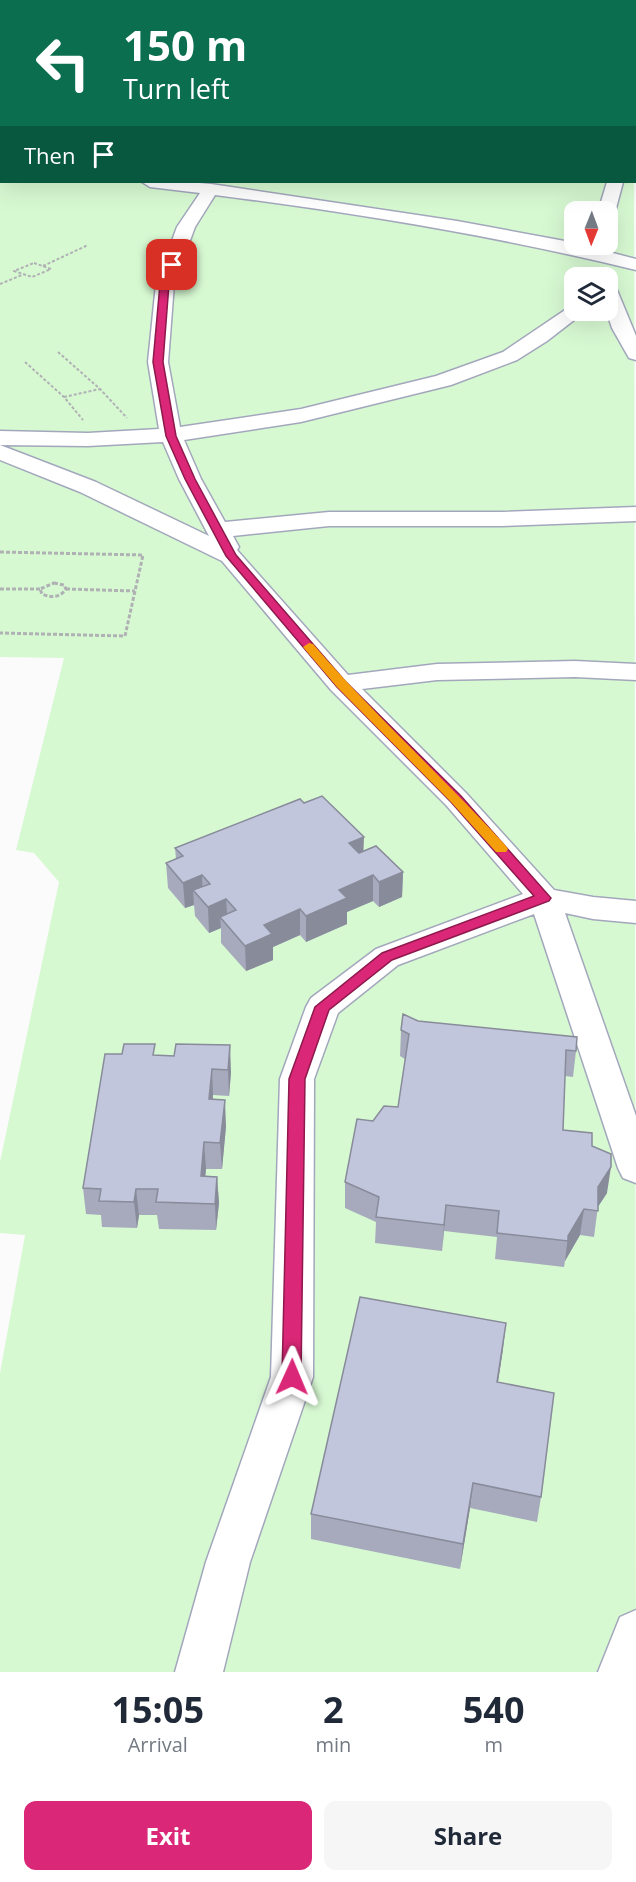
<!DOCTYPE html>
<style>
:root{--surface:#fff;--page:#f6f6f7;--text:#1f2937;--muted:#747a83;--accent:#db2777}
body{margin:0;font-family:"Open Sans",sans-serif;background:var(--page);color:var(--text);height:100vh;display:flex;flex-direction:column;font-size:22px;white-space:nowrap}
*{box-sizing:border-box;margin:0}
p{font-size:20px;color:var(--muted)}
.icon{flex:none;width:33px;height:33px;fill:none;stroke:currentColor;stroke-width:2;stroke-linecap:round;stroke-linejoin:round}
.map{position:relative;height:1672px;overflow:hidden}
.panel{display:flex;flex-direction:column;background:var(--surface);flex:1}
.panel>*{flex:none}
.hud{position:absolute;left:0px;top:0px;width:636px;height:183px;box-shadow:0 6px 24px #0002;background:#0b6e4f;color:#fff;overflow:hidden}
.needle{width:39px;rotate:181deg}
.fabs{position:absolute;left:564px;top:201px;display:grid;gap:12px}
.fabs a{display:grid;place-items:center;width:54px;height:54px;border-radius:12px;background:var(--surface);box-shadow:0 6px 24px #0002;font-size:30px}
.pin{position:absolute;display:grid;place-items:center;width:51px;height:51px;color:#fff;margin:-26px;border-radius:12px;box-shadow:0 3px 9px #0006}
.me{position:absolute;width:66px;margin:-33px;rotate:1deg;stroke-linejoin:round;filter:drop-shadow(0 0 4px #0008)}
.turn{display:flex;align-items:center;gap:21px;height:126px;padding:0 24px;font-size:27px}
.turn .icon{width:78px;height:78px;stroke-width:2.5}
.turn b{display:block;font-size:42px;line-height:51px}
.then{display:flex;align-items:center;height:57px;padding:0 24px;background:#0003;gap:12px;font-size:22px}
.eta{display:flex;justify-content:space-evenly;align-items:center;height:102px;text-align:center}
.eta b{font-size:36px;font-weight:700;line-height:42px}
.action{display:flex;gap:12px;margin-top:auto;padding:12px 24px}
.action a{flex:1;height:69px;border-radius:12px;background:var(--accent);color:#fff;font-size:24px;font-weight:700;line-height:69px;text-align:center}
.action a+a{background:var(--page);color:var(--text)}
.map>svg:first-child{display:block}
.built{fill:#eef1fd}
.green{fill:#d7f9d2;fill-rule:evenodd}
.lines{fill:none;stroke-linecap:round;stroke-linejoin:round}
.service-casing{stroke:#a3a7bc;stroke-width:3}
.minor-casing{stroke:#a3a7bc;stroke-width:3}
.tertiary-casing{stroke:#a3a7bc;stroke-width:3}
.primary-casing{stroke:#a3a7bc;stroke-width:3}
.path-far2{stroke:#b0b1b4;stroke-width:1.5;stroke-dasharray:2 1.5;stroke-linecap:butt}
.path-far1{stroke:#b0b1b4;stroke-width:2;stroke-dasharray:3 2;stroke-linecap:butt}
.path{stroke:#b0b1b4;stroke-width:3;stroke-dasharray:4 2;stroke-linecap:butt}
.service{fill:#fff;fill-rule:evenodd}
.minor{fill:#fff;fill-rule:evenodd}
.tertiary{fill:#fff;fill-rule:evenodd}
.primary{fill:#fff;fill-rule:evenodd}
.wall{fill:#a7aabd}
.shaded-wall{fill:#888b9a}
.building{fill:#c2c6dc;stroke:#888b9a;stroke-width:1.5}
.route{fill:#db2777;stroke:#8e194d;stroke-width:1.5}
.slow{fill:#f59e0b}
</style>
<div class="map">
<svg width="636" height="1672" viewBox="0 0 636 1672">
<rect width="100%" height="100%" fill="#fbfbfb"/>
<path class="built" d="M0 0H270L2 2 0 30Z"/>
<path class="green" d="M634 30 636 1672H0V1373L25 1235 0 1233V1162L59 882 34 853 16 850 64 658 0 657V110L2 182H634ZM574 212H608V244H574ZM574 278H608V310H574Z"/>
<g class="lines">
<g class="service-casing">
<path id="service" d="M434 0H456L455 2Z"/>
</g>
<g class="minor-casing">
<g id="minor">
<path d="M0 33H2L0 44Z"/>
<rect x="0" y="71" width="2" height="9"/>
<rect x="634" y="76" width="2" height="9"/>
<path d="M636 124V135L634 136V125Z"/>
<path d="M2 156V166L0 167V157Z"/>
<path d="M142 182H188L211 184 457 221 570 242 636 259V270C497 236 357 213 215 195L195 227 174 284 168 362 180 427 301 409 436 376 503 352 571 306 574 305V310H587L547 341 517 360 451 385 301 422 184 440 201 479 225 522 329 512H502L636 507V521L502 526H329L233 536 239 547 237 550 348 675 437 664 575 661 636 664V680L575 677 437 680 362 689 466 793 554 890 593 897 636 901V923L593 919 565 913 636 1116V1183L623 1178 618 1168 534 914 398 965 338 1013 314 1079 313 1377 250 1562 223 1672H175L206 1562 271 1377 280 1079 306 1007 311 998 376 949 523 894 446 805 331 690 222 561 80 492 0 460V445L96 482 209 536 179 479 163 442 88 446 0 445V431L88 433 159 429 148 362 156 284 177 227 200 193 150 187Z"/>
<path d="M607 182H623L615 212 608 217V212H598Z"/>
<path d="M608 284 615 286 617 290 636 336V360L629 358 612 328 606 310Z"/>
<path d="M636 1610V1672H598L620 1617Z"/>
</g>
</g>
<g class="tertiary-casing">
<g id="tertiary">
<rect x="0" y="13" width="2" height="8"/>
<rect x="634" y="20" width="2" height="8"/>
</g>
</g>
<g class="primary-casing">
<g id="primary">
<path d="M279 0H297L278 2Z"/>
<rect x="0" y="91" width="2" height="10"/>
</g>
</g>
<path class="path-far2" d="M138 2 140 0"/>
<g class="path-far1">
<path d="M34 263 51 269 32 277 14 271Z"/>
<path d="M43 266 88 245"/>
<path d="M0 284 22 275"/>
<path d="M58 352 100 389 127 418"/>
<path d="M25 362 64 397 83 420"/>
<path d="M64 397 100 389"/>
</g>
<g class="path">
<path d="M0 552 143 555 125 636 0 633"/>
<path d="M54 583 64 585 66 589C60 598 51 598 42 594L40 589Z"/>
<path d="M0 589H40"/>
<path d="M66 589 135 591"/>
</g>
<use href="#service" class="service"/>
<use href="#minor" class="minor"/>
<use href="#tertiary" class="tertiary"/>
<use href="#primary" class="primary"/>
</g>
<g class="wall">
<rect x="323" y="0" width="105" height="2"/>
<path d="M489 0H634V2H492Z"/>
<path d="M304 803 364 851 403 872 402 897 379 907 373 901 347 912V924L306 942 300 935 273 947V960L246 971 221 943V928L209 933 195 916 194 905 185 908 168 888 166 863 176 859 175 848Z"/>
<path d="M418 1021 576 1051 573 1077 565 1076 563 1130 592 1146 607 1193 598 1206 594 1237 580 1235 565 1261 564 1267 495 1259 497 1237 444 1231 442 1251 375 1243 376 1222 345 1208V1182L373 1121 398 1107 405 1059 400 1056 401 1030Z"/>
<path d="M176 1044 231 1072 229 1096 213 1095V1099L226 1126 222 1169H206L205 1176 217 1177 219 1203 216 1230 159 1229 157 1215H139L137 1228 102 1227 101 1215 86 1214 83 1188 156 1055 174 1056Z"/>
<path d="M503 1349 498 1382 541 1497 537 1522 470 1508 460 1569 311 1539V1514Z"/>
</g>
<g class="shaded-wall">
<path d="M364 837 363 862 349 843Z"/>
<path d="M403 872 402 897 379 907V882Z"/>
<path d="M202 875 203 901 193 890 194 905 185 908 183 883Z"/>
<path d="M373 875V901L347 912V924L306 942V916L339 890Z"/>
<path d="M226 899 228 925 220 917 221 928 209 933 208 907Z"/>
<path d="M300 909V935L273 947V960L246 971 245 946 264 925Z"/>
<path d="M230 1045 231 1072 229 1096 228 1070Z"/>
<path d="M212 1069 213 1095 210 1125 209 1099Z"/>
<path d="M225 1100 226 1126 222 1169 220 1143Z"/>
<path d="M204 1142 206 1169 203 1202 201 1176Z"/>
<path d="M611 1167 607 1193 596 1210 598 1187Z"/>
<path d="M217 1177 219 1203 216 1230 215 1204Z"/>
<path d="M136 1189 139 1215 137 1228 134 1202Z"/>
<path d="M446 1205 444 1231 442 1251 444 1225Z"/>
<path d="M584 1209 580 1235 565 1261 568 1236Z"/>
<path d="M506 1323 503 1349 494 1408 497 1382Z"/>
<path d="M473 1483 470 1508 460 1569 463 1544Z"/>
</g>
<g class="building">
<path d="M564 0H626L627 2 564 1Z"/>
<path d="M322 796 364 837 349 843 359 853 376 846 403 872 379 882 373 875 339 890 347 898 306 916 300 909 264 925 272 934 245 946 220 917 236 910 226 899 208 907 193 890 210 884 202 875 183 883 166 863 183 856 175 848 300 799 304 803Z"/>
<path d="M403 1014 418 1021 577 1037 576 1051 566 1050 563 1130 592 1133V1146L611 1154V1167L598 1187V1211L584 1209 568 1236V1241L497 1233 499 1211 446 1205 444 1225 376 1217 379 1197 345 1182 357 1119 373 1121 384 1106 398 1107 409 1034 401 1030Z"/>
<path d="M124 1044H155L153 1055 174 1056 176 1044 230 1045 228 1070 212 1069 209 1099 225 1100 220 1143 204 1142 201 1176 217 1177 215 1204 156 1202 158 1189H136L134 1202 99 1201 101 1189 83 1188 105 1054H122Z"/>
<path d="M360 1297 506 1323 497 1382 554 1393 541 1497 473 1483 463 1544 311 1514Z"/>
</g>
<path class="route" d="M169 263 176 265 169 284 163 362 176 436 195 479 236 555 345 681 461 796 551 898 549 901 392 960 329 1010 305 1079 301 1377 298 1383 292 1386 285 1383 282 1377 289 1079 315 1007 382 953 534 896 451 802 337 687 226 556 185 479 166 436 153 362 160 284Z"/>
<path class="slow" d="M309 643 313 644C374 715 443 777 506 846L508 849 506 852H496L451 802 337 687 303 647Z"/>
</svg>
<div class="fabs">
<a><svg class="needle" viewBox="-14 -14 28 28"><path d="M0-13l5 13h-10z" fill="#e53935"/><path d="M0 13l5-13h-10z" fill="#747a83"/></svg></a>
<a><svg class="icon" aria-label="layers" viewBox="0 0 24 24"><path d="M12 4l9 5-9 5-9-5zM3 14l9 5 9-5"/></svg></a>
</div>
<div class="pin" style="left:172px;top:265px;background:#d93025"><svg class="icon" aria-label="arrive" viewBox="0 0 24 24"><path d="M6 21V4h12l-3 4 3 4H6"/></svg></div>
<svg class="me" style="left:292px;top:1377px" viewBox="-20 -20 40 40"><path d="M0-17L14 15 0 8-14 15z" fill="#db2777" stroke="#fff" stroke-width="4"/></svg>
<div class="hud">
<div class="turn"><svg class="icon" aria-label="left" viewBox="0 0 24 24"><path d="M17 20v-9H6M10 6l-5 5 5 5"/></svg><div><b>150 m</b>Turn left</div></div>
<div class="then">Then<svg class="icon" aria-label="arrive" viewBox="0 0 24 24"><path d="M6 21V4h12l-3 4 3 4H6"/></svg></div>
</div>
</div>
<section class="panel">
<div class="eta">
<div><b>15:05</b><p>Arrival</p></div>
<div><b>2</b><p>min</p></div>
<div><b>540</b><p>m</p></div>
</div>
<div class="action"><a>Exit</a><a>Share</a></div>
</section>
